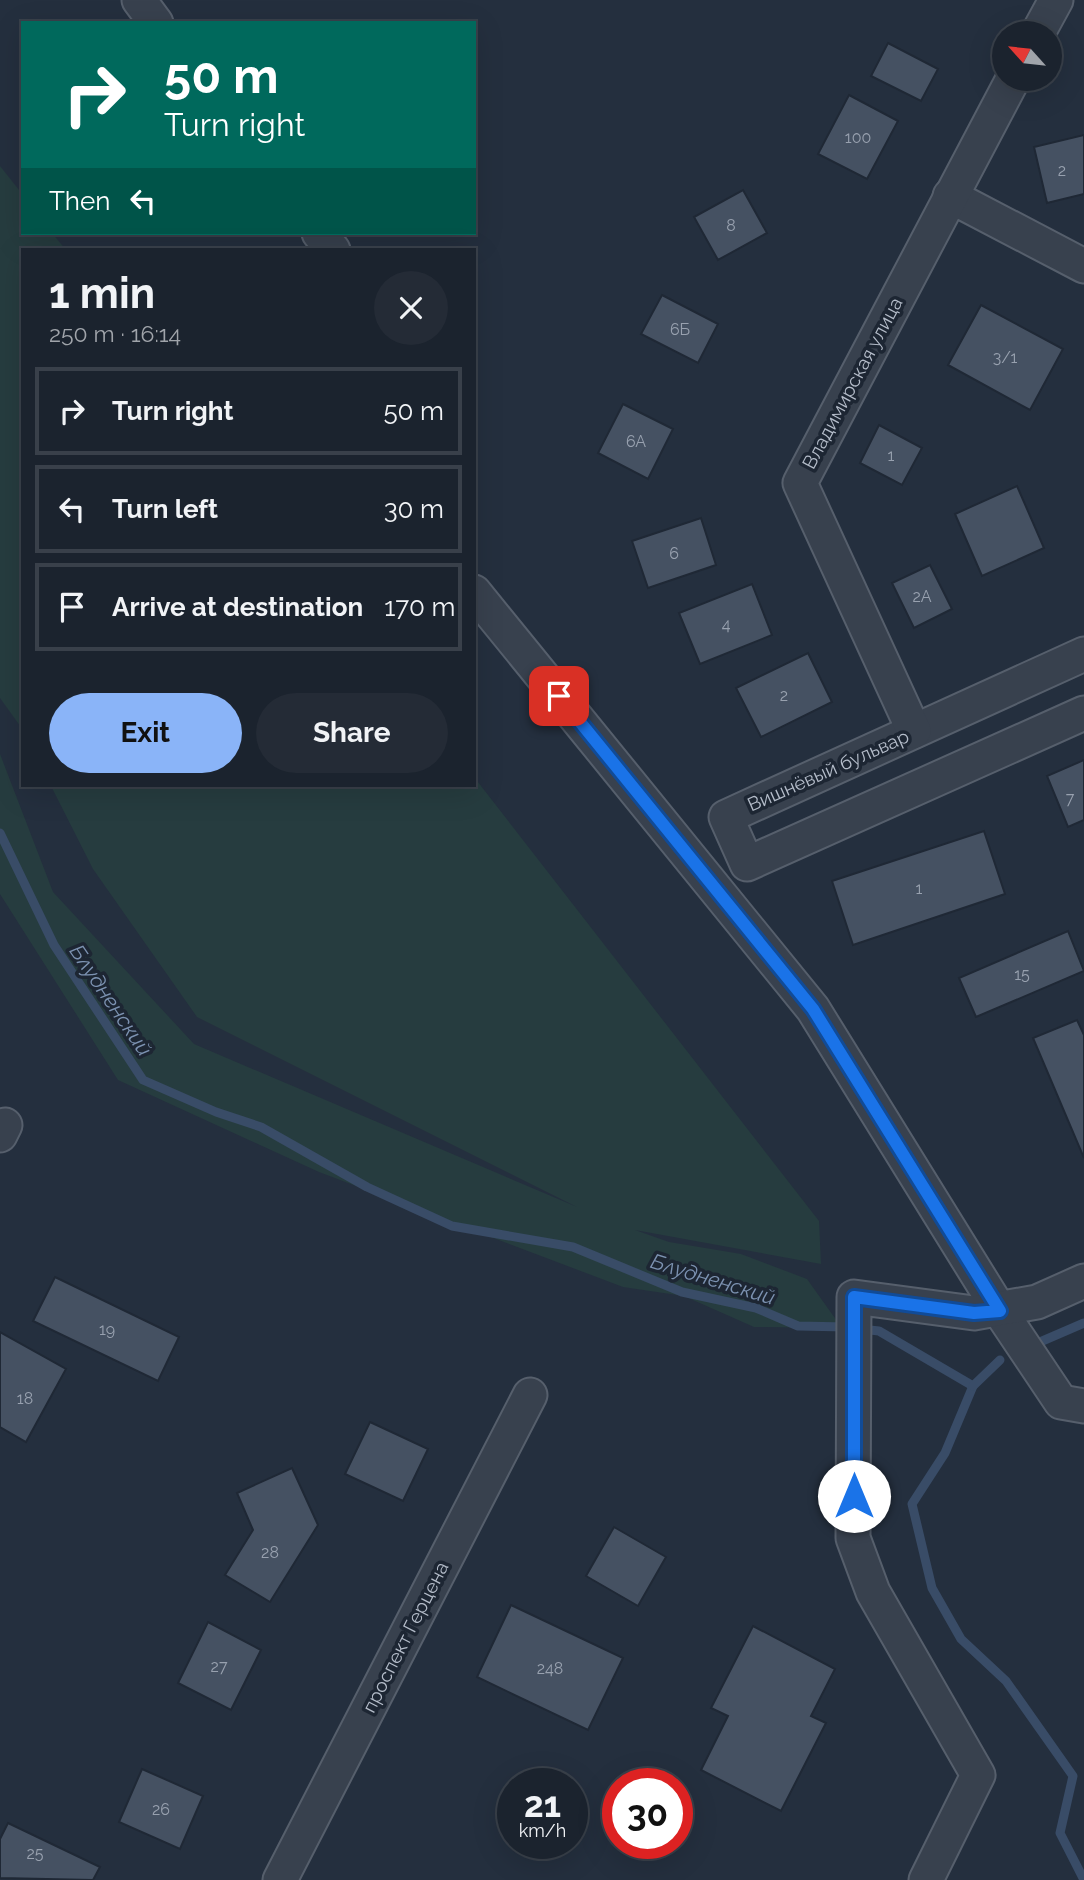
<!DOCTYPE html>
<meta charset="utf-8">
<style>
:root{--surface:#1b232e;--page:#242b36;--text:#f1f3f6;--muted:#a0a4aa;--line:#39404a;--accent:#8ab4f8}
body{margin:0;font-family:Raleway,sans-serif;background:var(--page);color:var(--text);height:100vh;display:flex;flex-direction:column;font-size:26px;white-space:nowrap}
*{box-sizing:border-box;margin:0}
p{font-size:23px;color:var(--muted)}
.icon{flex:none;width:38px;height:38px;fill:none;stroke:currentColor;stroke-width:2;stroke-linecap:round;stroke-linejoin:round}
.map{position:relative;flex:1;overflow:hidden}
.panel{position:absolute;left:21px;top:248px;width:455px;height:539px;display:flex;flex-direction:column;background:var(--surface);border-radius:0px;box-shadow:0 7px 28px #0002,0 0 0 2px var(--line)}
.panel>*{flex:none}
.hud{position:absolute;left:21px;top:21px;width:455px;height:214px;border-radius:0px;box-shadow:0 7px 28px #0002,0 0 0 2px var(--line);background:#00695c;color:#fff;overflow:hidden}
.needle{width:46px;rotate:297deg}
.buttons{position:absolute;left:992px;top:21px;display:grid;gap:14px}
.buttons a{display:grid;place-items:center;width:70px;height:70px;border-radius:50%;background:var(--surface);box-shadow:0 7px 28px #0002,0 0 0 2px var(--line);font-size:35px}
.speed{position:absolute;left:497px;top:1768px;display:flex;gap:14px;font-size:35px;font-weight:700;text-align:center}
.speed>*{display:grid;place-content:center;width:91px;height:91px;border-radius:50%;background:var(--surface);box-shadow:0 7px 28px #0002,0 0 0 2px var(--line);line-height:1}
.speed small{font-size:18px;font-weight:400}
.speed .limit{border:10px solid #d22;background:#fff;color:#111}
.pin{position:absolute;display:grid;place-items:center;width:60px;height:60px;color:#fff;margin:-30px;border-radius:14px;box-shadow:0 4px 10px #0006}
.me{position:absolute;width:77px;margin:-38px;rotate:0deg;stroke-linejoin:round;filter:drop-shadow(0 0 5px #0008)}
.turn{display:flex;align-items:center;gap:24px;height:147px;padding:0 28px;font-size:32px}
.turn .icon{width:91px;height:91px;stroke-width:2.5}
.turn b{display:block;font-size:49px;line-height:60px}
.then{display:flex;align-items:center;height:66px;padding:0 28px;background:#0003;gap:14px;font-size:26px}
.round{display:grid;place-items:center;flex:none;width:74px;height:74px;border-radius:37px;background:var(--page)}
.overview{display:flex;align-items:center;justify-content:space-between;height:119px;padding:0 28px}
h1{font-size:42px;font-weight:700;line-height:52px}
.cta{display:flex;gap:14px;margin-top:auto;padding:14px 28px}
.cta a{flex:1;height:80px;border-radius:42px;background:var(--accent);color:#111;font-size:28px;font-weight:700;line-height:80px;text-align:center}
.cta a+a{background:var(--page);color:var(--text)}
ul{padding:0;list-style:none}
li{display:flex;align-items:center;gap:21px;height:88px;margin:0 14px 10px;padding:0 14px;border:4px solid var(--line);border-radius:0px}
li div{flex:1}
li b{display:block;font-size:26px}
li em{font-style:normal}
.map>svg:first-child{display:block}
.green{fill:#263c3f}
.lines{fill:none;stroke-linecap:round;stroke-linejoin:round}
.stream{stroke:#394c67;stroke-width:9}
.building{fill:#455162;stroke:#1f2835;stroke-width:2}
.minor-casing{stroke:#565f6c;stroke-width:37}
.minor{stroke:#38414e;stroke-width:33}
.route-casing{stroke:#114b97;stroke-width:18}
.route{stroke:#1a73e8;stroke-width:12}
.labels{text-anchor:middle;dominant-baseline:central;stroke-width:7;stroke-linejoin:round;paint-order:stroke}
.number-label{font-size:16px;fill:#98a1af}
.street-label{font-size:19px;fill:#b4bcc9;stroke:#1d2633}
.water-label{font-size:21px;font-style:italic;fill:#7c92b1;stroke:#1d2633}
</style>
<div class="map">
<svg width="1084" height="1880" viewBox="0 0 1084 1880">
<rect width="100%" height="100%" fill="#242f3e"/>
<g class="green">
<path d="M0 166 23 195V233H52L66 250H23V730L0 698Z"/>
<path d="M0 754 53 892 194 1044 577 1207 197 1017 93 869 51 786H474V777L819 1221 821 1264 635 1230 669 1242 741 1254 807 1279 842 1328 754 1327 684 1296 623 1287 319 1172 118 1080 0 894Z"/>
</g>
<g class="lines">
<g class="stream">
<path d="M0 833 54 945 143 1080 216 1112 261 1127 367 1187 452 1226 573 1247 682 1292 756 1308 798 1326 847 1327"/>
<path d="M861 1329 879 1331 973 1386 945 1453 912 1504 932 1588 961 1639 1006 1681 1073 1776 1060 1833 1084 1880"/>
<path d="M1040 1342 1084 1323"/>
<path d="M973 1386 1000 1360"/>
</g>
</g>
<g class="building">
<path d="M888 43 938 69 921 101 871 76Z"/>
<path d="M849 95 898 121 867 179 818 154Z"/>
<path d="M1084 135V194L1047 203 1034 147Z"/>
<path d="M743 190 767 233 718 260 694 217Z"/>
<path d="M662 295 718 324 698 363 641 334Z"/>
<path d="M981 305 1063 349 1030 410 948 365Z"/>
<path d="M623 404 673 429 648 479 598 453Z"/>
<path d="M879 425 922 448 902 485 860 463Z"/>
<path d="M1017 486 1044 548 982 576 955 514Z"/>
<path d="M701 518 716 565 648 588 632 541Z"/>
<path d="M930 565 952 609 914 628 892 583Z"/>
<path d="M752 584 772 635 700 664 679 613Z"/>
<path d="M808 653 832 702 761 737 736 688Z"/>
<path d="M1084 760V820L1068 827 1047 776Z"/>
<path d="M984 831 1005 894 853 945 832 881Z"/>
<path d="M1068 931 1084 971 976 1017 959 978Z"/>
<path d="M1077 1020 1084 1035V1158L1033 1038Z"/>
<path d="M55 1277 179 1337 158 1381 33 1321Z"/>
<path d="M0 1332 66 1369 26 1442 0 1427Z"/>
<path d="M370 1422 428 1449 403 1501 345 1474Z"/>
<path d="M292 1468 318 1525 270 1602 225 1575 253 1530 237 1493Z"/>
<path d="M614 1527 666 1557 638 1606 586 1576Z"/>
<path d="M511 1605 623 1658 588 1730 477 1677Z"/>
<path d="M208 1622 261 1650 231 1710 178 1683Z"/>
<path d="M753 1626 835 1669 811 1716 826 1723 781 1811 701 1770 728 1716 711 1708Z"/>
<path d="M142 1769 203 1796 180 1849 119 1822Z"/>
<path d="M8 1823 100 1867 93 1880 0 1878V1839Z"/>
</g>
<g class="lines">
<g class="minor-casing">
<g id="minor">
<path d="M139 0 156 23"/>
<path d="M1038 33 1056 0"/>
<path d="M950 196 1084 266"/>
<path d="M319 233 333 250"/>
<path d="M474 592 813 1009 1000 1311 1061 1402 1084 1406"/>
<path d="M1084 654 726 817 747 864 1084 713"/>
<path d="M914 731 800 483 1013 79"/>
<path d="M0 1135 5 1125"/>
<path d="M280 1880 530 1395"/>
<path d="M926 1880 978 1775 873 1592 853 1538 854 1297 974 1313 1037 1302 1084 1281"/>
</g>
</g>
<use href="#minor" class="minor"/>
</g>
<g class="lines">
<g class="route-casing">
<path id="route" d="M559 696 813 1009 1000 1311 974 1313 854 1297V1496"/>
</g>
<use href="#route" class="route"/>
</g>
<g class="labels">
<g class="number-label">
<text x="858" y="137">100</text>
<text x="1062" y="170">2</text>
<text x="731" y="225">8</text>
<text x="680" y="329">6Б</text>
<text x="1005" y="357">3/1</text>
<text x="636" y="441">6А</text>
<text x="891" y="455">1</text>
<text x="674" y="553">6</text>
<text x="922" y="596">2А</text>
<text x="726" y="624">4</text>
<text x="784" y="695">2</text>
<text x="1070" y="798">7</text>
<text x="919" y="888">1</text>
<text x="1022" y="974">15</text>
<text x="107" y="1329">19</text>
<text x="25" y="1398">18</text>
<text x="270" y="1552">28</text>
<text x="219" y="1666">27</text>
<text x="550" y="1668">248</text>
<text x="161" y="1809">26</text>
<text x="35" y="1853">25</text>
</g>
<g class="street-label">
<text transform="translate(852 383) rotate(-62)">Владимирская улица</text>
<text transform="translate(828 770) rotate(-24)">Вишнёвый бульвар</text>
<text transform="translate(405 1637) rotate(-63)">проспект Герцена</text>
</g>
<g class="water-label">
<text transform="translate(111 1000) rotate(56)">Блудненский</text>
<text transform="translate(713 1279) rotate(17)">Блудненский</text>
</g>
</g>
</svg>
<div class="buttons">
<a><svg class="needle" viewBox="-14 -14 28 28"><path d="M0-13l5 13h-10z" fill="#e53935"/><path d="M0 13l5-13h-10z" fill="#a0a4aa"/></svg></a>
</div>
<div class="speed"><div>21<small>km/h</small></div><div class="limit">30</div></div>
<div class="pin" style="left:559px;top:696px;background:#d93025"><svg class="icon" aria-label="arrive" viewBox="0 0 24 24"><path d="M6 21V4h12l-3 4 3 4H6"/></svg></div>
<svg class="me" style="left:854px;top:1496px" viewBox="-20 -20 40 40"><circle r="19" fill="#fff"/><path d="M0-13L10 11 0 6-10 11z" fill="#1a73e8"/></svg>
<div class="hud">
<div class="turn"><svg class="icon" aria-label="right" viewBox="0 0 24 24"><path d="M7 20v-9h11M14 6l5 5-5 5"/></svg><div><b>50 m</b>Turn right</div></div>
<div class="then">Then<svg class="icon" aria-label="left" viewBox="0 0 24 24"><path d="M17 20v-9H6M10 6l-5 5 5 5"/></svg></div>
</div>
<section class="panel">
<div class="overview"><div><h1>1 min</h1><p>250 m · 16:14</p></div><a class="round"><svg class="icon" aria-label="close" viewBox="0 0 24 24"><path d="M6 6l12 12M18 6L6 18"/></svg></a></div>
<ul>
<li><svg class="icon" aria-label="right" viewBox="0 0 24 24"><path d="M7 20v-9h11M14 6l5 5-5 5"/></svg><div><b>Turn right</b></div><em>50 m</em></li>
<li><svg class="icon" aria-label="left" viewBox="0 0 24 24"><path d="M17 20v-9H6M10 6l-5 5 5 5"/></svg><div><b>Turn left</b></div><em>30 m</em></li>
<li><svg class="icon" aria-label="arrive" viewBox="0 0 24 24"><path d="M6 21V4h12l-3 4 3 4H6"/></svg><div><b>Arrive at destination</b></div><em>170 m</em></li>
</ul>
<div class="cta"><a>Exit</a><a>Share</a></div>
</section>
</div>
